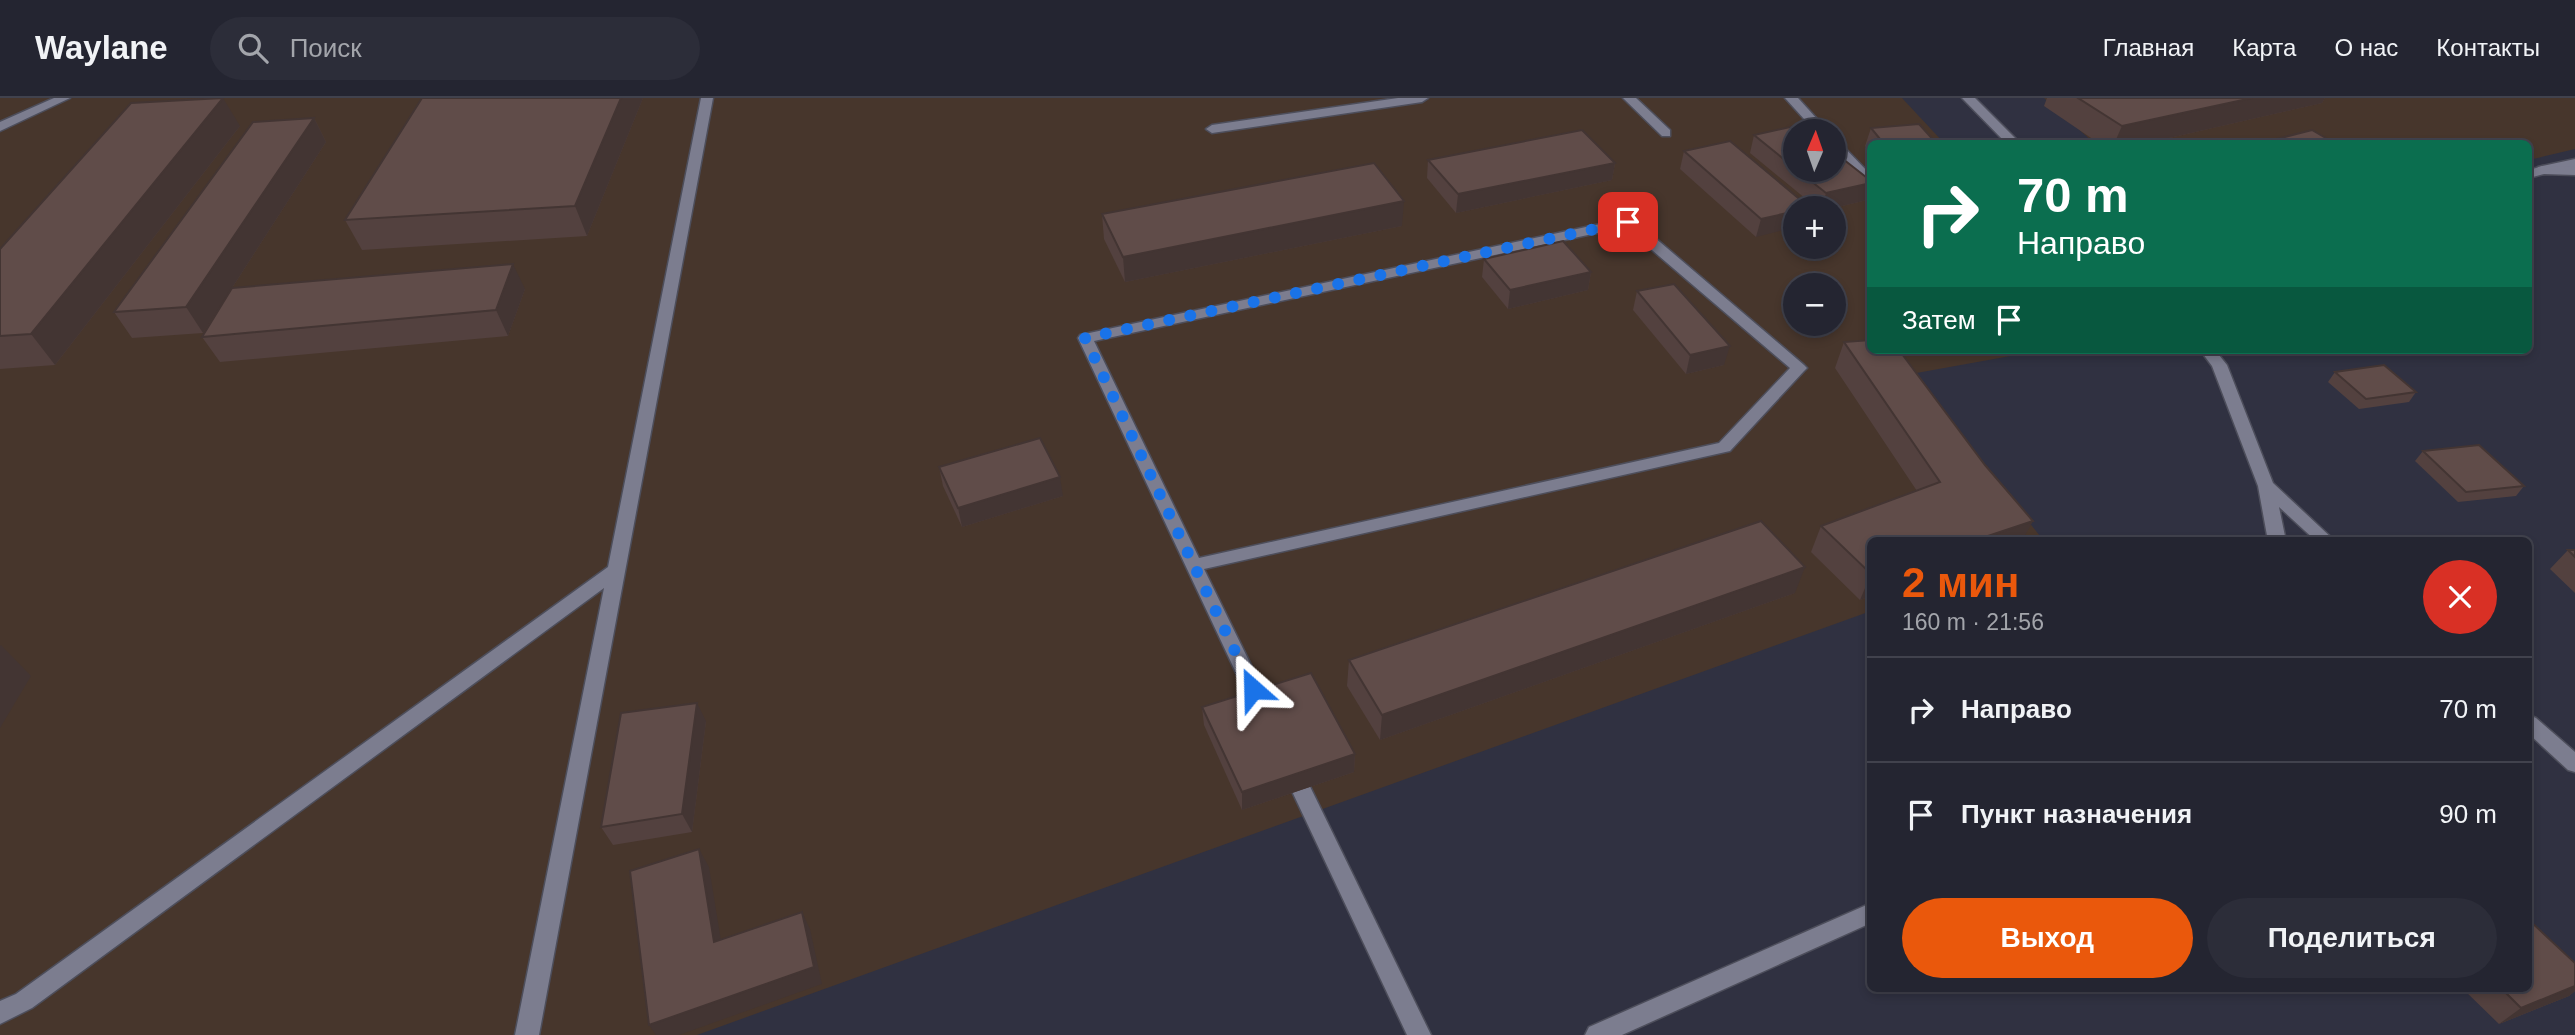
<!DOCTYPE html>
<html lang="ru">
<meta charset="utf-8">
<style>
:root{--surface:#242531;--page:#2c2d39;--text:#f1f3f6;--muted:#a3a5ab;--line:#41424d;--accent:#ea580c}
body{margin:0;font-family:Helvetica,sans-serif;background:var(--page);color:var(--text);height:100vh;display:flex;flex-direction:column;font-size:26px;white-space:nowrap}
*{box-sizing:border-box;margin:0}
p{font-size:23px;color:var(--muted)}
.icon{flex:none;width:38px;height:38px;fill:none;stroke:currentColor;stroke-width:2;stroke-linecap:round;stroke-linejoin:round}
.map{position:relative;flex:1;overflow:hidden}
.drawer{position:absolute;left:1867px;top:439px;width:665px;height:455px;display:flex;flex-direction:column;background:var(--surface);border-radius:10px;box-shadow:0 4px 10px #0003,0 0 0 2px var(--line)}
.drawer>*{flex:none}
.banner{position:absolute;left:1867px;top:42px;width:665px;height:214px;border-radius:10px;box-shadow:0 4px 10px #0003,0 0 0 2px var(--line);background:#0b6e4f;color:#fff;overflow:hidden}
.needle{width:46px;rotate:2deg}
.fabs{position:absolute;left:1783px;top:21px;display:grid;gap:14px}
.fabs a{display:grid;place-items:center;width:63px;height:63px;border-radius:50%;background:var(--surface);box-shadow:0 4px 10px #0003,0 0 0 2px var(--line);font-size:35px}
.pin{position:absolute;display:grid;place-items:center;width:60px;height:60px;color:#fff;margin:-30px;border-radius:14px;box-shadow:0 4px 10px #0006}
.me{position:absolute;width:77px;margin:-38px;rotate:335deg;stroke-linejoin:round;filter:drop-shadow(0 0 5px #0008)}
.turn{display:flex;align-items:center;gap:24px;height:147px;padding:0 35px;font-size:32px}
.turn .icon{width:91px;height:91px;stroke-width:2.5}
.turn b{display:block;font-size:49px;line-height:60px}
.then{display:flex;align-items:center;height:66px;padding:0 35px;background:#0003;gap:14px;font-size:26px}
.round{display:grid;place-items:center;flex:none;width:74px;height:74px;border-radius:37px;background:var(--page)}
.head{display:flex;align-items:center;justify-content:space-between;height:119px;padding:0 35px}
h1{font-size:42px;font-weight:600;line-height:52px;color:var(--accent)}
.action{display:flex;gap:14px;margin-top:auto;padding:14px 35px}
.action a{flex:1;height:80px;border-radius:42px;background:var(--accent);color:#fff;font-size:28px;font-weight:600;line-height:80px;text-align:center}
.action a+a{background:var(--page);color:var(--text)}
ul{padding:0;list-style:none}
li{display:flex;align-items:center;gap:21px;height:105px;padding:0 35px;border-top:2px solid var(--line)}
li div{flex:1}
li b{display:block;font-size:26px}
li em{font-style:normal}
header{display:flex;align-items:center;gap:42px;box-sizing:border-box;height:98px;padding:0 35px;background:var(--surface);border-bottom:2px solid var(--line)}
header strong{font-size:33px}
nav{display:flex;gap:38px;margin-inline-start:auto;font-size:24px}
.search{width:490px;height:63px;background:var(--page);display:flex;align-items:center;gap:18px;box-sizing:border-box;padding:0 24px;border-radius:38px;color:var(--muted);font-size:26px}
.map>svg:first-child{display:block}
.industrial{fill:#47362c;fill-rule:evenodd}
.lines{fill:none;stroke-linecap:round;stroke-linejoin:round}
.service-casing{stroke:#4d4e5b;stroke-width:3}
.minor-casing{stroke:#4d4e5b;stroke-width:3}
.service{fill:#7c7d8f;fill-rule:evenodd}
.minor{fill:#7c7d8f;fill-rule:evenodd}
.wall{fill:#53413f}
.shaded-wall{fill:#433533}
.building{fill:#604c49;stroke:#433533;stroke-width:2}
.route{stroke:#1a73e8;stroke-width:12;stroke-dasharray:0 21.6}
</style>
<header>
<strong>Waylane</strong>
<div class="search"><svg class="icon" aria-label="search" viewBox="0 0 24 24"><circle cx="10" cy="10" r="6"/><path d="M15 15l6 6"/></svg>Поиск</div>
<nav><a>Главная</a><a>Карта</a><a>О нас</a><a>Контакты</a></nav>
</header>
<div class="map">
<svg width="2575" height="937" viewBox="0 0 2575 937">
<rect width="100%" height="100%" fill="#303141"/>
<g class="industrial">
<path d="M0 0H1902L1944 45 1871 46V252H2044L1911 276 2044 443H1871V513L697 937H0ZM1796 33H1834V72H1796ZM1796 110H1834V149H1796ZM1796 187H1834V226H1796Z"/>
<path d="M2044 0H2575V51L2529 62V46L2094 45Z"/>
</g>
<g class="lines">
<g class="service-casing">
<g id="service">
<path d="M54 0H70L0 33V24Z"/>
<path d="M701 0H713L539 937H515L604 490 32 910 0 926V903L16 896 608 469Z"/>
<path d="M1398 0H1428L1422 4 1212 35 1206 31 1212 27Z"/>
<path d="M1623 0H1636L1670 32V38H1662Z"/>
<path d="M1785 0H1798L1828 33H1815Z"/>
<path d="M1834 42 1838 43 1871 77V89L1866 88 1834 53Z"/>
<path d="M2575 61V69L2543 76 2537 72 2538 69Z"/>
<path d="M1628 120 1633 121 1804 267 1807 270 1804 273 1730 353 1204 471 1273 612 1270 617 1263 620 1256 617 1078 240 1080 237ZM1625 129 1790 270 1719 345 1199 460 1094 243Z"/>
<path d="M1292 664 1299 666 1431 937H1407L1282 672 1285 666Z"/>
</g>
</g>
<g class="minor-casing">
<g id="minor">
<path d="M1962 0H1975L2021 46H2007Z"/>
<path d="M2543 68 2575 69V77L2544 76 2529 80V72Z"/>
<path d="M2200 252H2215L2227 267 2273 385 2335 443H2316L2279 409 2286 443H2268L2258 388 2212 268Z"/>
<path d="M2529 617 2536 620 2575 654V674L2568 672 2529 636Z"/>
<path d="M1871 805V825L1622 937H1585L1589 929Z"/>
</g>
</g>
<use href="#service" class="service"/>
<use href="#minor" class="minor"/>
</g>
<g class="wall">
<path d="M643 0 587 138 362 152 345 122Z"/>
<path d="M2047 0H2325L2322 5 2143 46H2100L2044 8Z"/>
<path d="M314 20 326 44 232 190 525 191 508 238 220 264 202 239 229 195 203 235 132 240 114 214Z"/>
<path d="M240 28 55 267 0 271V151Z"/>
<path d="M1871 30 1937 46H1871V55L1865 48Z"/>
<path d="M1796 33V72H1834L1871 83V91L1867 102 1834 110H1817L1750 55 1754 37Z"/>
<path d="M1684 53 1809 110 1756 139 1680 71Z"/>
<path d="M1428 62 1615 65 1612 82 1456 115 1427 80Z"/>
<path d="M1102 116 1402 128 1125 184 1104 141Z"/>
<path d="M1484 161 1591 174 1588 192 1508 211 1482 179Z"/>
<path d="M1637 193 1724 267 1686 276 1633 212Z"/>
<path d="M1844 244 2022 443H1871V498L1860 502 1811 454 1821 428 1917 393 1835 270Z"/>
<path d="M2335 274 2416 294 2409 304 2359 311 2328 284Z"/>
<path d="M2423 353 2524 388 2516 398 2458 404 2415 363Z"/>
<path d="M939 369 1063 398 962 429 943 388Z"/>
<path d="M2568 452H2575V495L2550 471Z"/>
<path d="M1795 495 1380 642 1347 588 1349 562Z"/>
<path d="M1202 609 1355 656 1354 674 1242 712 1204 627Z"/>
<path d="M706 623 692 734 613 747 601 729Z"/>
<path d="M2575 865V893L2569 898 2499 926 2463 891H2529Z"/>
</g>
<g class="shaded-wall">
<path d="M223 0 240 28 55 267 31 236Z"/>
<path d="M621 0H643L587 138 575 108Z"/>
<path d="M2252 0H2325L2322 5 2143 46H2114L2122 28Z"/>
<path d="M314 20 326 44 203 235 186 209Z"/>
<path d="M1615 65 1612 82 1456 115 1458 96Z"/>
<path d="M1871 85V91L1867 102 1834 110H1822L1826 95Z"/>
<path d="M1404 103 1402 128 1125 184 1123 159Z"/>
<path d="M1796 113V129L1756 139 1761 121Z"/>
<path d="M513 166 525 191 508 238 496 212Z"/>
<path d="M1591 174 1588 192 1508 211 1510 192Z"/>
<path d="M1730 248 1724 267 1686 276 1690 257Z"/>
<path d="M1060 379 1063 398 962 429 958 410Z"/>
<path d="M2033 423 2022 443H1973Z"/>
<path d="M1805 469 1795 495 1380 642 1382 617Z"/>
<path d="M1871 476V498L1860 502Z"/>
<path d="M1 547 31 578 0 630V548Z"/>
<path d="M697 605 706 623 692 734 682 716Z"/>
<path d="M1355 656 1354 674 1242 712V694Z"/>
<path d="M699 751 709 769 724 861 714 844Z"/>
<path d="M802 814 810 831 822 886 679 937H656L649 927Z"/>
<path d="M2575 888V893L2569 898 2499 926 2521 910Z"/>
</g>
<g class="building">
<path d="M223 0 31 236 0 238V151L131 5Z"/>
<path d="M422 0H621L575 108 345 122Z"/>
<path d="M2078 0H2252L2122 28Z"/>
<path d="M314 20 186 209 114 214 253 24Z"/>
<path d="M1919 26 1937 46H1884L1871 30Z"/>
<path d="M1799 27 1807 33H1796V71L1754 37Z"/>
<path d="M1582 32 1615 65 1458 96 1428 62Z"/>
<path d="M2312 32 2336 46H2257Z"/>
<path d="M1730 43 1809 109 1796 110V113L1761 121 1684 53Z"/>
<path d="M1834 54 1871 83V85L1826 95 1797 72H1834Z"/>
<path d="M1374 65 1404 103 1123 159 1102 116Z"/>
<path d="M1563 143 1591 174 1510 192 1484 161Z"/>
<path d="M513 166 496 212 202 239 232 190Z"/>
<path d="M1674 186 1730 248 1690 257 1637 193Z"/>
<path d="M1871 242V252H1899L1985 367 2033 423 1973 443H1871V476L1821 428 1940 384 1844 244Z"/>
<path d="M2384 267 2416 294 2366 301 2335 274Z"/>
<path d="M1040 340 1060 379 958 410 939 369Z"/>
<path d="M2479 347 2524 388 2466 394 2423 353Z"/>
<path d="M1761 423 1805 469 1382 617 1349 562Z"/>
<path d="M2568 452H2575V459Z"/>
<path d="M1311 575 1355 656 1242 694 1202 609Z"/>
<path d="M697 605 682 716 601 729 621 615Z"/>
<path d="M699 751 714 844 802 814 814 869 649 927 630 773Z"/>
<path d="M2529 822 2575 865V888L2521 910 2502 891H2529Z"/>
</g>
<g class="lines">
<path class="route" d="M1253 591 1085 240 1628 124"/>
</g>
</svg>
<div class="fabs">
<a><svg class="needle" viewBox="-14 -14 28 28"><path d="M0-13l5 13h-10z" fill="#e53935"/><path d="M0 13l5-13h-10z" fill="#a3a5ab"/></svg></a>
<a>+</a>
<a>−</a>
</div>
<div class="pin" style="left:1628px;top:124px;background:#d93025"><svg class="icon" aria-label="arrive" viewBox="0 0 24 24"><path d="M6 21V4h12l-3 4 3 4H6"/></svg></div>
<svg class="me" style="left:1253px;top:591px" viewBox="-20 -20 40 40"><path d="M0-17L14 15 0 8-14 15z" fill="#1a73e8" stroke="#fff" stroke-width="4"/></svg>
<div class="banner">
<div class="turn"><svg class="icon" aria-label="right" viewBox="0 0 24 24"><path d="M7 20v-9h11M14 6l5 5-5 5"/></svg><div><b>70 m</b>Направо</div></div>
<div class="then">Затем<svg class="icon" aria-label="arrive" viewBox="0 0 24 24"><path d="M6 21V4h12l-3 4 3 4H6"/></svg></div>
</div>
<section class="drawer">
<div class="head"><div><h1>2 мин</h1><p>160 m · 21:56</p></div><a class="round" style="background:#d93025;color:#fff"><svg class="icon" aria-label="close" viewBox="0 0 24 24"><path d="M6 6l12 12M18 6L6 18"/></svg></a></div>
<ul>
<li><svg class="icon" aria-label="right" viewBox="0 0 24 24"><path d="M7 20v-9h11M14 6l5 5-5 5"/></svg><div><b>Направо</b></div><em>70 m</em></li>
<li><svg class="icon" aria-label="arrive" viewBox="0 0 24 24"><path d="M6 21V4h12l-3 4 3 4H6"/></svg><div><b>Пункт назначения</b></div><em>90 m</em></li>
</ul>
<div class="action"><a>Выход</a><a>Поделиться</a></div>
</section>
</div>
